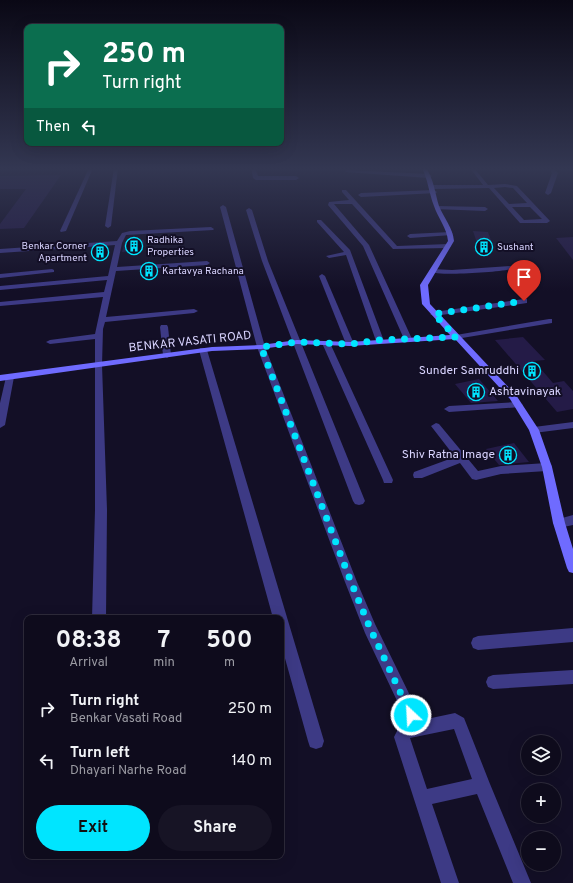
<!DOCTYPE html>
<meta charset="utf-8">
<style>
:root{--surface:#0e0b1c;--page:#171425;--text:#f1f3f6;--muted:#9b9ba3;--line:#2e2b3b;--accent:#00e5ff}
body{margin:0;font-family:Overpass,sans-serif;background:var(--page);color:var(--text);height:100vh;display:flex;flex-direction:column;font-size:15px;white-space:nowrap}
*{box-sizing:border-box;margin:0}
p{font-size:13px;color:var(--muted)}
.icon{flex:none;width:22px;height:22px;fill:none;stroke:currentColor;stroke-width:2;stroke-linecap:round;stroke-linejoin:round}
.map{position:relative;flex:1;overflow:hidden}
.sheet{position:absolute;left:24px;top:615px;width:260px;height:244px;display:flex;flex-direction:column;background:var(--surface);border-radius:8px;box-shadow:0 4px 16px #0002,0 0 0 1px var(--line)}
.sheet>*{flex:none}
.banner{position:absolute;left:24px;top:24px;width:260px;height:122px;border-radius:8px;box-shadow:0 4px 16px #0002,0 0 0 1px var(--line);background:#0b6e4f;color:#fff;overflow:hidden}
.fabs{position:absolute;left:521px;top:735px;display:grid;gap:8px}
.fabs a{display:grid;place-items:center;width:40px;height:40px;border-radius:50%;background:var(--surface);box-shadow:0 4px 16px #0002,0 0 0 1px var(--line);font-size:20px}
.pin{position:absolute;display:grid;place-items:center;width:34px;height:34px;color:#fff;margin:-41px -17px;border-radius:50% 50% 50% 0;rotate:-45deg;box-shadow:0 0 4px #0007}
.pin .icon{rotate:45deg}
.me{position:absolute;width:44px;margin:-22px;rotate:335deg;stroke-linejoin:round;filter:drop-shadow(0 0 3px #0008)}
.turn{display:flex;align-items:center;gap:14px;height:84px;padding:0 12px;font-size:18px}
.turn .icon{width:52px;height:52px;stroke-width:2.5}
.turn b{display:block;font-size:28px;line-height:34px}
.then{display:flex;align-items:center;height:38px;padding:0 12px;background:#0003;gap:8px;font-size:15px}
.eta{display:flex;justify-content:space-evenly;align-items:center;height:68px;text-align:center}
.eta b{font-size:24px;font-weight:700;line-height:28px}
.action{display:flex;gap:8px;margin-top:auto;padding:8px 12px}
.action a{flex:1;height:46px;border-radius:24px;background:var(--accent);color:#111;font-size:16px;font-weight:700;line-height:46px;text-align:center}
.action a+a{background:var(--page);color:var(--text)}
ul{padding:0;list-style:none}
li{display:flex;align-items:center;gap:12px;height:52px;padding:0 12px}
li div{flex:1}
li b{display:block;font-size:15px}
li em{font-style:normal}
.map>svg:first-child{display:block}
.building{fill:#241b47}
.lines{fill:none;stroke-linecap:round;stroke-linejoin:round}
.street{fill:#3d3a85;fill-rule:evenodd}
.secondary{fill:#6f6bff;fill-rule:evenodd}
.route{stroke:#00e5ff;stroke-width:7;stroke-dasharray:0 12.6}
.labels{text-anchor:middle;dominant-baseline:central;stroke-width:4;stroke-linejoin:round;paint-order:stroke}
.far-poi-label{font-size:10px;fill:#d9d4ff;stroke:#130f26;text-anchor:start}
.street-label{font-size:12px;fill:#d9d4ff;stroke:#130f26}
.poi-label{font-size:12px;fill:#d9d4ff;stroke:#130f26;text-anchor:end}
</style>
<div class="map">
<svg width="573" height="883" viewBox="0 0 573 883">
<rect width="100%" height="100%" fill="#130f26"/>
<g class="building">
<path d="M61 175 24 228 0 229V224L26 189H0V176Z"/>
<path d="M473 231 488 232 494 249H479Z"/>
<path d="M573 237V260L556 238Z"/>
<path d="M144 240 143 250 122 252 125 242Z"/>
<path d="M523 337 545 360 534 361 553 383 564 381 573 391V409L557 412 495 340Z"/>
<path d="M479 379 498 401 471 403 455 384Z"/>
<path d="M514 443 529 462 499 465 486 449Z"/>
</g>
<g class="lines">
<g class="street">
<path d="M89 168H93L66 231 61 232 60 231Z"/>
<path d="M114 168H118L111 226 108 228 105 226Z"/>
<path d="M251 168H255L258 176H296L299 178 296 180H256L253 178Z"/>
<path d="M470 168H474L488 185 505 184 517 186 550 221 547 223H520L489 188 433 189 430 187 433 185H483ZM505 187 513 188 527 203 509 204 494 188ZM512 207H530L542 219 524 220Z"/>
<path d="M549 168H553L558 173 551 193 548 195 545 193 552 173Z"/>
<path d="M347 170 429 174 432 176 429 178 345 172Z"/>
<path d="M342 190H346L397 246 448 244 451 246 448 248 393 249 352 204H334L369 245 412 339 411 341H408L404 339 363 246 328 205 329 202 349 200 342 192Z"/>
<path d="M434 190 437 192 436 193 361 197 358 195 361 193Z"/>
<path d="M223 205 226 207 265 347 357 582 375 624 422 720 455 713 464 718 490 784 531 883H513L477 794 432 804 459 883H441L394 737 399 727 408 724 365 633 345 582 257 347 220 207ZM454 729 472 779 427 789 410 738Z"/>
<path d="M437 206 485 207 488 209 485 211 435 209V207Z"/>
<path d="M249 208 252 210 268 261 365 501 363 504 359 505 355 504 353 501 262 261 246 210Z"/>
<path d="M317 220H321L350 250 384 341 383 343H380L376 341 346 255 329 258 326 256 344 252 317 222Z"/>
<path d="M211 227 214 229 213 230 126 235 122 243 117 267 207 261 210 263 207 265 116 271 106 317 194 309 198 311 194 313 105 322 103 329 102 365 107 510 106 618H92L95 510V339L50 344 46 342 50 340 95 334 103 297 0 306V302L104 292 107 280 0 290V286L108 276 115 245 0 253V249L117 241 122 233 130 231Z"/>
<path d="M450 232 453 234 452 235 410 238 407 236 410 234Z"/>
<path d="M511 266 514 268 513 269C501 272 437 277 429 271L432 269 452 270Z"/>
<path d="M52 269 54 270V272L0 278V274Z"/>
<path d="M322 274 325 276 354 344 353 346H347L346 344 319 276Z"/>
<path d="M524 299H527V303L434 316 430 314 434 312Z"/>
<path d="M549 319H552V323L456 339 452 337 456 335Z"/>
<path d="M161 325H167L168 327 171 355 167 358 163 355 160 327Z"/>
<path d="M323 341H329L330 343 393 480 392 483H384L383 480 322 343Z"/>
<path d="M200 348H206L207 350 324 741 322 747 316 749 310 747 308 741 281 644V618H273L199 350Z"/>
<path d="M10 374 14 377 5 425 0 428V403L6 377Z"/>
<path d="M518 402 523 405 521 407 449 412 444 409 449 406Z"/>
<path d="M573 422V428L534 433 529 430 534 427Z"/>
<path d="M436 423 439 424 478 471 501 466 547 463 551 464 552 467 551 470 547 471 501 474 476 480 472 479 460 463 422 478H414L413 475 414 472 455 457 431 426Z"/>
<path d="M573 515V525L559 528 555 526 553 523 555 520Z"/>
<path d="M573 628V642L478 650 473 648 471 643 473 638 478 636Z"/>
<path d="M573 670V684L493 689 488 687 486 682 488 677 493 675Z"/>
</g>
<path class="secondary" d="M422 168H426C434 180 435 193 439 206 444 218 453 228 454 241L428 285 430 304 516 395 539 430 552 467 565 523 573 549V573L569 572 567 568 553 523 542 467 529 430 510 399 455 339 350 346 297 344 261 349 212 351 0 381V375L212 347 261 345 297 340 350 342 450 335 422 304 420 285 448 241C447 228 438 218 434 206 429 193 428 180 422 168Z"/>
</g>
<linearGradient id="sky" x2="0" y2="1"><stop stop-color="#0a0815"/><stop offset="0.58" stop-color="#333752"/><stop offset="1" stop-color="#333752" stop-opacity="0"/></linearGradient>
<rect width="573" height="291" fill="url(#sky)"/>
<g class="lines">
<path class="route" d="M411 715 370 628 351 582 261 347 297 342 350 344 380 340 456 337 434 314 524 301"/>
</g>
<defs>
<g id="building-ring" transform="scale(0.9)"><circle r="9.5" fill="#130f26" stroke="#00e5ff" stroke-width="1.5"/><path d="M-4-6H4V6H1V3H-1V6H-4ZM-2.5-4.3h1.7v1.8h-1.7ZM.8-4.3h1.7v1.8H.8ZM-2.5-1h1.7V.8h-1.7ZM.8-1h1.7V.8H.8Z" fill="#00e5ff"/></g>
</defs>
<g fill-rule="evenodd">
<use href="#building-ring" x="134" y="246"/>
<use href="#building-ring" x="484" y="247"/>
<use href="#building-ring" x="100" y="252"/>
<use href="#building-ring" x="149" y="271"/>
<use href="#building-ring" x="532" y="371"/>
<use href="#building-ring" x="476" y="392"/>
<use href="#building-ring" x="508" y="455"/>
</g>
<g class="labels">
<g class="far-poi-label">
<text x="147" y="240">Radhika<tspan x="147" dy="12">Properties</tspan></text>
<text x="87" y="246" text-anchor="end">Benkar Corner<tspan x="87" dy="12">Apartment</tspan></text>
<text x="497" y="247">Sushant</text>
<text x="162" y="271">Kartavya Rachana</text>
</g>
<g class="street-label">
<text transform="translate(190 342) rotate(-6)">BENKAR VASATI ROAD</text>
</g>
<g class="poi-label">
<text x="519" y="371">Sunder Samruddhi</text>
<text x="489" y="392" text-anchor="start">Ashtavinayak</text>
<text x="495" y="455">Shiv Ratna Image</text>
</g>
</g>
</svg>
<div class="fabs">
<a><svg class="icon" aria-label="layers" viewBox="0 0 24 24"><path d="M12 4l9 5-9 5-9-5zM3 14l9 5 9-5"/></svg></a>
<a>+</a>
<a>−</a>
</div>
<div class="pin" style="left:524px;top:301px;background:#d93025"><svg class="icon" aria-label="arrive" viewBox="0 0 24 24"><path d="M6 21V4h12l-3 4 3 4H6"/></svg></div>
<svg class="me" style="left:411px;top:715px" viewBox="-20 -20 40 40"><circle r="17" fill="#00e5ff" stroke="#fff" stroke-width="3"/><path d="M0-11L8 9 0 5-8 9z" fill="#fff"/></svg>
<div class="banner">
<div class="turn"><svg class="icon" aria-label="right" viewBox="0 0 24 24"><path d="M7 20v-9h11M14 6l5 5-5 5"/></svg><div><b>250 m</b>Turn right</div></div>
<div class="then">Then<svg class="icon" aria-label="left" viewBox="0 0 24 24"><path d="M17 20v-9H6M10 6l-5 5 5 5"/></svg></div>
</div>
<section class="sheet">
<div class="eta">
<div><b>08:38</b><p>Arrival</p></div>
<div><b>7</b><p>min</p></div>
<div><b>500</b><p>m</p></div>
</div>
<ul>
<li><svg class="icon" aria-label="right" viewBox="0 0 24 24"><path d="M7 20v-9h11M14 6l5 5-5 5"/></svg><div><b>Turn right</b><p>Benkar Vasati Road</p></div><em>250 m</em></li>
<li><svg class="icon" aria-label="left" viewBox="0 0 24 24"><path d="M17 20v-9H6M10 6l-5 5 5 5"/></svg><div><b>Turn left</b><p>Dhayari Narhe Road</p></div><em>140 m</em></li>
</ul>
<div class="action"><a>Exit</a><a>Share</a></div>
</section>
</div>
